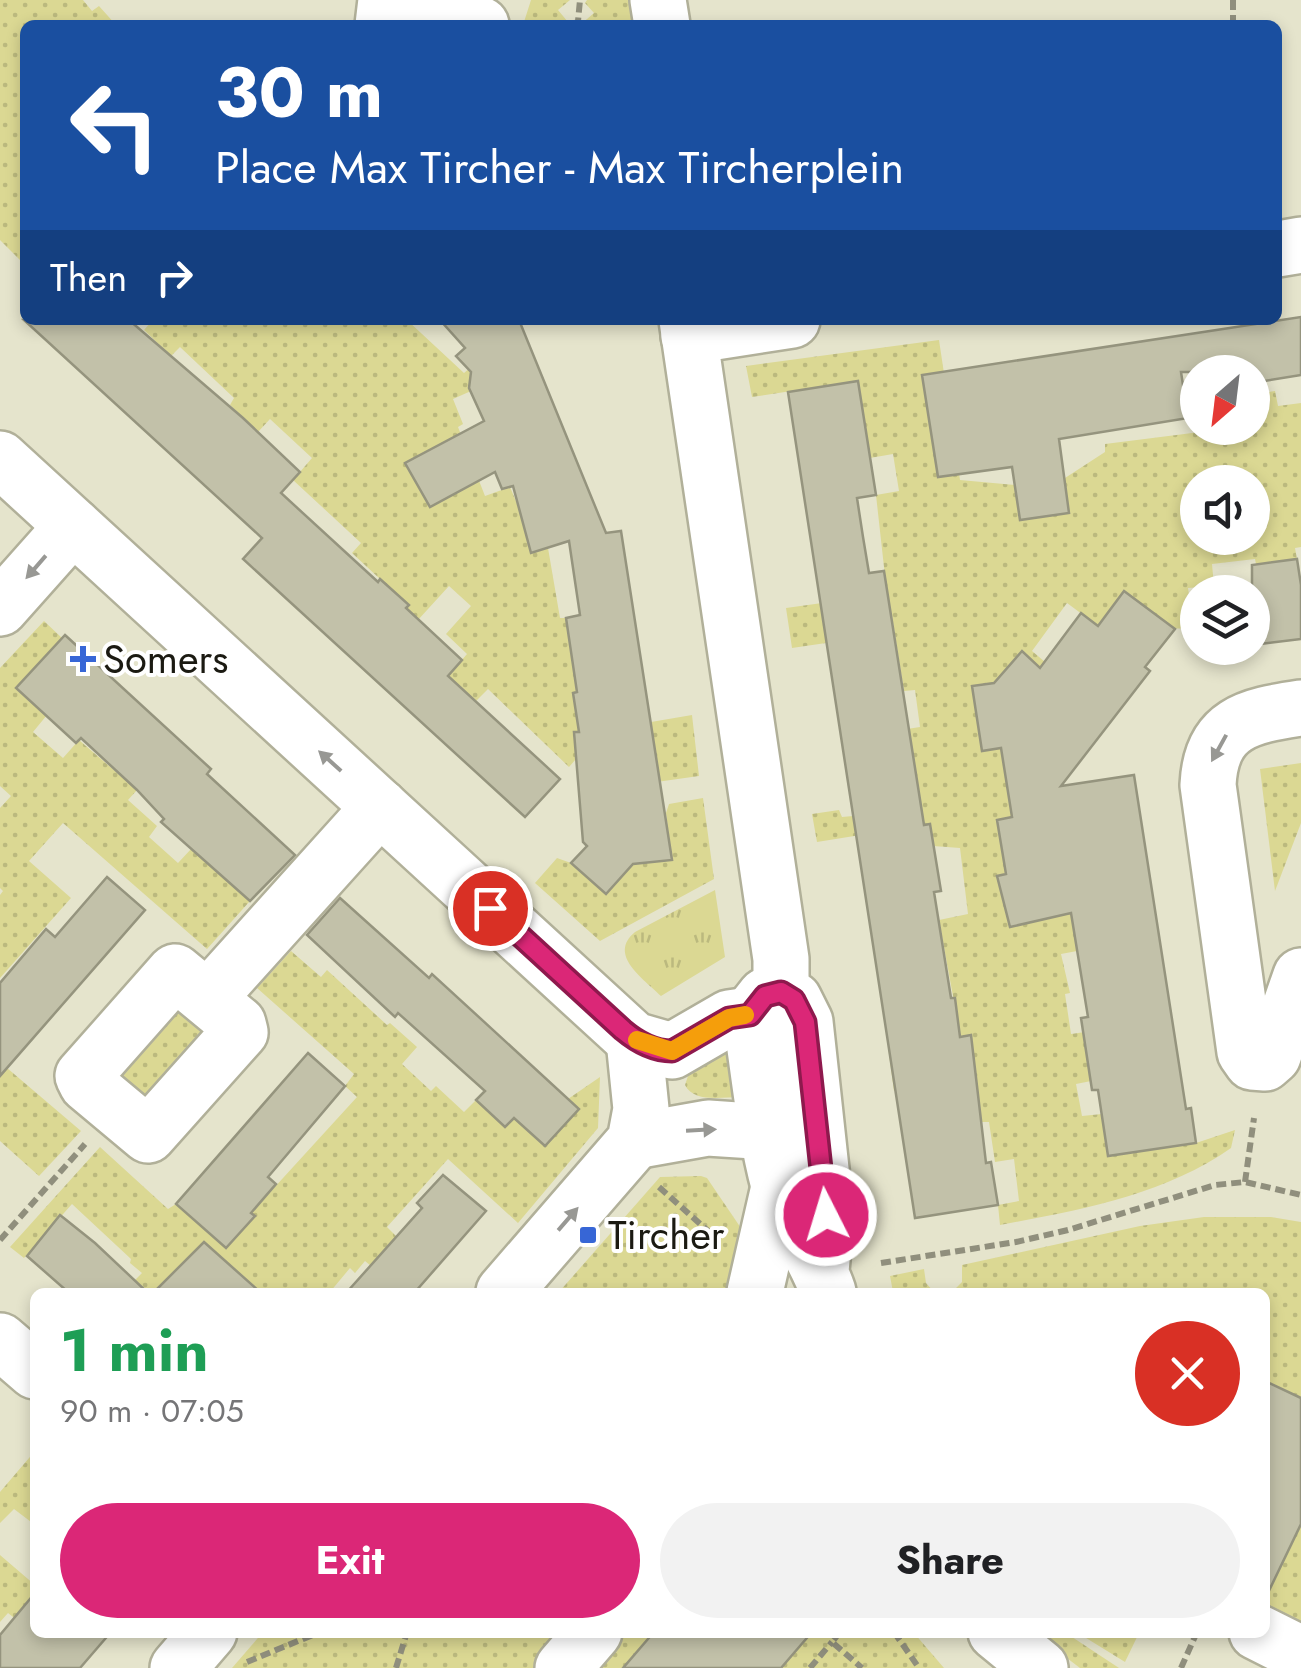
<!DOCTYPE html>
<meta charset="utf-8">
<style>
:root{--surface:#fff;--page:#f2f2f2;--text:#202124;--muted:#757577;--accent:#db2777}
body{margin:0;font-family:Jost,sans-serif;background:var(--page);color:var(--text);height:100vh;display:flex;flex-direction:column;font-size:38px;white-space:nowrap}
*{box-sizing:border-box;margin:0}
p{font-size:32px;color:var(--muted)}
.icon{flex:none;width:55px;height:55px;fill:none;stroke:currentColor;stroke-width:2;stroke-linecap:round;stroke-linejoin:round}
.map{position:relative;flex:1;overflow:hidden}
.sheet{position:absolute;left:30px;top:1288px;width:1240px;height:350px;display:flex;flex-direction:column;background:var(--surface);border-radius:15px;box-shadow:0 5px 15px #0003}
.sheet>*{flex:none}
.hud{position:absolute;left:20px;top:20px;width:1262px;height:305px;border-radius:15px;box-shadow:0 5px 15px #0003;background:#1a4fa0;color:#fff;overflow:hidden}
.needle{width:65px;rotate:208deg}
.controls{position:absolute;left:1180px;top:355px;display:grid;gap:20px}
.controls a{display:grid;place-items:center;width:90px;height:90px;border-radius:50%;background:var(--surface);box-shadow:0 5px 15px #0003;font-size:50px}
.pin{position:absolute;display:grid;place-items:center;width:85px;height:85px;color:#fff;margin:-42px;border:5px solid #fff;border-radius:50%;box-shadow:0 2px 10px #0007}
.me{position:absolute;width:110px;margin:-55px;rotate:355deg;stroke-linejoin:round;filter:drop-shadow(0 0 8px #0008)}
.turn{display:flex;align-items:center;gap:35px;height:210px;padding:0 30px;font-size:45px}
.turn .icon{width:130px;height:130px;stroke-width:2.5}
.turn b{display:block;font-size:70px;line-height:85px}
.then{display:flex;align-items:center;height:95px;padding:0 30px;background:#0003;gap:20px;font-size:38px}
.round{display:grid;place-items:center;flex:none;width:105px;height:105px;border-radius:52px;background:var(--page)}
.summary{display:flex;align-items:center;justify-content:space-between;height:170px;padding:0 30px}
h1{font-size:60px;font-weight:700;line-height:75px;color:#1e9e55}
.action{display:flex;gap:20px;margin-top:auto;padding:20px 30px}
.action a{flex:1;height:115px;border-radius:60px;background:var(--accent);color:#fff;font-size:40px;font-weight:700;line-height:115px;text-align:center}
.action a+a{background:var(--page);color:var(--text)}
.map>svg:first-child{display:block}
.grass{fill:url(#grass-dots);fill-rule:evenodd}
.park{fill:url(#park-tufts)}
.building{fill:#c2c1a9;stroke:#95947e;stroke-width:2.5}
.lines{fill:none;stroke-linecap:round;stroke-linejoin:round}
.minor-casing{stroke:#b1b099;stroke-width:60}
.path{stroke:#908f7d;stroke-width:6;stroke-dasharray:10 5;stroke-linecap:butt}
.minor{stroke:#fff;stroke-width:55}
.oneway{fill:#989894}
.route-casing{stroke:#8e194d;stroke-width:25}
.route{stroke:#db2777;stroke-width:18}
.slow{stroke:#f59e0b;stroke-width:18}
.poi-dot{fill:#3766d6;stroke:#fff;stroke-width:4}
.labels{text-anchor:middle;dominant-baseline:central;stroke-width:8;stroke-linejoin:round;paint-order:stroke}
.poi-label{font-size:40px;fill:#1b1a12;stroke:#fff;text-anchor:start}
</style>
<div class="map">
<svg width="1301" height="1668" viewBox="0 0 1301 1668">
<defs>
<pattern id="grass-dots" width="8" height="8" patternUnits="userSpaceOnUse" patternTransform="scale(2.5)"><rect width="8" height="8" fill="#dbd893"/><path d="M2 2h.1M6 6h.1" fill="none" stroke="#bbb97e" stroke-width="1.8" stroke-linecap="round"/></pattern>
<pattern id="park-tufts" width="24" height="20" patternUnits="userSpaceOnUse" patternTransform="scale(2.5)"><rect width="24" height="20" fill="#dbd893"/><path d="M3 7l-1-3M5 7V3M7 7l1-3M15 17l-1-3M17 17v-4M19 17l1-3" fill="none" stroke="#bbb97e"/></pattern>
</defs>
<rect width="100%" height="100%" fill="#e5e4cc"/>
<g class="grass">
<path d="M0 0H83L92 11 99 6 116 25H25V265L0 240Z"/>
<path d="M531 0H570L558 10 568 22 564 25H523Z"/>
<path d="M587 0H633L637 25H580L594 13 585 3Z"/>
<path d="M153 320H407L464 373 478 361 471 391 453 399 463 424 458 427 485 496 510 487 530 535 548 548 560 618H566L579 692V732H575L656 759 651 722 692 715 699 776 593 791 576 759 569 767 488 689 476 701 448 676 467 654 446 634 471 606 449 586 407 632 395 621 408 605 352 553 361 543 293 480 312 458 270 419 258 432 230 405 234 398 180 347 171 356 144 330Z"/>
<path d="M939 340 960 480 1015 485 1065 478 1105 452V444L1208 431 1211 428H1252L1253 394 1275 391 1278 406 1301 403V547L1295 548 1297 559 1256 564 1255 559 1212 564 1214 586 1188 588 1194 629 1098 626 1067 603 1032 651 1045 662 1064 870 1077 951 1061 954 1070 993 1065 994 1071 1034 1092 1031 1091 1081 1076 1084 1082 1116 1102 1114 1109 1156 1196 1143 1235 1130 1231 1148C1164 1195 1080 1210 1000 1225L998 1205 1019 1201 1014 1159 995 1162 989 1122H981L976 1078 894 1091 888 1047 960 1034 939 920 968 914 960 848 933 846 929 824 817 842 812 814 839 810 842 817 853 816 921 804 907 729 920 727 915 690 904 691 892 616 824 625 826 643 792 648 786 608 887 594 876 495 899 491 893 454 870 458 857 381 752 397 746 366ZM1198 482H1252V538H1198Z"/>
<path d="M44 621 62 638 17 688 47 715 33 732 63 758 79 740 137 790 128 800 157 826 149 837 178 863 192 848 250 901 207 949 63 823 29 861 71 898 0 978V895L3 891 0 888V808L11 796 0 786V668Z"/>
<path d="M1301 763V823L1275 891 1260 769Z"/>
<path d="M703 798 714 879 600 941 535 883 557 858 571 863 607 894 633 864 672 859 666 813 669 804Z"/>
<path d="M291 951 321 977 327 970 387 1025 390 1023 417 1047 402 1064 431 1091 436 1086 464 1112 476 1100 505 1126 513 1118 544 1146 579 1109 568 1099 600 1077 598 1128 518 1223 448 1159 387 1227 397 1237 371 1266 365 1261 355 1273 350 1268 330 1292H172L163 1284 155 1292H149L135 1280 142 1273 130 1263 131 1259 72 1204 24 1258 10 1247 100 1147 168 1209 176 1204 213 1236 229 1245 254 1216 251 1213 357 1097 345 1086 354 1074 257 988Z"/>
<path d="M184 1004 210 1027 146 1103 118 1081 116 1065Z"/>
<path d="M731 1048 740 1097C721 1097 694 1103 685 1085L689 1073Z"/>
<path d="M0 1062 81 1131 39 1176 0 1141Z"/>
<path d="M701 1176 707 1178 747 1237 735 1292H559L660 1177Z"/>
<path d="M1204 1217H1271L1301 1222V1398L1265 1381V1292H952L962 1282V1265L1140 1226Z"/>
<path d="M924 1269 926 1283 934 1292H893L890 1276Z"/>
<path d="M35 1451V1525L14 1509 0 1523V1492Z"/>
<path d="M1301 1524V1631L1265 1614V1599Z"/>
<path d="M0 1555 35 1585V1621L28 1629 8 1613 0 1622Z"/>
<path d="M263 1632 914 1633 944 1668H232Z"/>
<path d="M1034 1633H1066L1119 1668H1080Z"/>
<path d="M1078 1633H1139L1125 1662Z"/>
</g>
<path class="park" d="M715 890 725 957 661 996C644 979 607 955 635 932Z"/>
<g class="building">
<path d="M1301 317V375L1252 383V372H1181L1188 418 1059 439 1069 513 1020 520 1012 467 938 477 922 375Z"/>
<path d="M24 320H129L243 418 300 472 281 493 378 582 380 579 409 605 406 608 462 660 448 676 560 779 525 817 243 559 262 538Z"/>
<path d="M440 320H519L606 533 621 531 672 860 633 864 606 894 571 863 587 846 583 842 574 732H579L573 693 577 692 566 618 580 615 569 541 531 553 513 486 502 489 495 472 430 507 405 463 484 421 469 388 471 372 456 356 465 348Z"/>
<path d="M858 381 876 495 857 498 863 537 869 573 884 571 924 825 930 824 941 891 934 892 951 998H955L960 1037 971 1035 986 1163 991 1162 998 1205 915 1218 788 392Z"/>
<path d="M1297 559 1301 585V639L1252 645V565Z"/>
<path d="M1124 591 1175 629 1145 667 1150 671 1061 786 1134 775 1186 1109 1191 1108 1196 1143 1108 1156 1098 1090H1092L1081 1018 1088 1017 1071 913 1010 927 997 876 1006 874 997 820 1012 817 1001 748 982 751 972 686 994 683 1022 651 1040 668 1081 613 1098 626Z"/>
<path d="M65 635 211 769 207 774 295 855 250 901 161 822 164 819 137 790 81 738 76 743 16 688Z"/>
<path d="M107 877 145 910 0 1076V983L46 929 55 937Z"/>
<path d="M340 898 429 978 432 974 579 1109 545 1146 514 1118 505 1127 476 1100 485 1091 398 1013 395 1017 307 935Z"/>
<path d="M308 1053 345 1086 268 1177 276 1184 251 1213 255 1216 226 1248 176 1204Z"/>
<path d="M443 1175 486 1211 415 1292H347L422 1208 417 1203Z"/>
<path d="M60 1215 95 1243 147 1292H68L27 1256Z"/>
<path d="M204 1242 260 1292H154Z"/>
<path d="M1265 1381 1301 1398V1524L1265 1599Z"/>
<path d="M35 1593V1632H111L80 1668H0V1635Z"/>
<path d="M654 1632H812L781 1668H623Z"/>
</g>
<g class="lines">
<g class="minor-casing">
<g id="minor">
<path d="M418 0 481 25"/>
<path d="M658 0 662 25"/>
<path d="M383 25 386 0"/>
<path d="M1278 249 1301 245"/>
<path d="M687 320 781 959V993"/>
<path d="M689 336 792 320"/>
<path d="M0 459 634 1040 672 1051 729 1018 750 1015"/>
<path d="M0 608 73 526"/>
<path d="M1301 708C1248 716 1211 723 1208 785L1245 1052 1252 1062 1265 1063 1273 1056 1301 976"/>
<path d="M175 972 238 1024 240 1032 148 1135 87 1084 83 1076Z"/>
<path d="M208 998 380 807"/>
<path d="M635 1141 708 1128 768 1132 783 1128 798 1113"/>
<path d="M821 1271 826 1215 805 1022 794 1000 781 993 765 996 750 1015C759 1071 764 1130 779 1186 790 1224 816 1255 828 1292"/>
<path d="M504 1292 635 1141 641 1109 634 1040"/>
<path d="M755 1292 779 1187"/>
<path d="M0 1341 35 1371"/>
<path d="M996 1632 1040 1668"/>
<path d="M1257 1632 1301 1654"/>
<path d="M178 1668 209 1632"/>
<path d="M563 1668 594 1632"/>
</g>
</g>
<g class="path">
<path d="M1233 0V25"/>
<path d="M573 25 578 21 580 0"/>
<path d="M1245 1182 1254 1118"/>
<path d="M659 1187 717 1239"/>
<path d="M0 1240 85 1144"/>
<path d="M881 1263 1016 1242 1068 1230 1215 1185 1245 1182 1301 1195"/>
<path d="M840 1632 832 1642 862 1668"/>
<path d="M894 1632 919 1668"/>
<path d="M247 1662 320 1632"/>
<path d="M396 1668 407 1632"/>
<path d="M810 1668 832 1642"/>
<path d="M1181 1668 1197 1632"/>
</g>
<use href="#minor" class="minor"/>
</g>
<defs><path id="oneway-solid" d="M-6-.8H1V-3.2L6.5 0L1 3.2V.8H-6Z" transform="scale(2.5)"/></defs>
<g class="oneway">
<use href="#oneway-solid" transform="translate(36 567) rotate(131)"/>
<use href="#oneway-solid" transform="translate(1219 748) rotate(119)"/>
<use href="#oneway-solid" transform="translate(330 761) rotate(-138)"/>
<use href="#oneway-solid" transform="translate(701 1130) rotate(-3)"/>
<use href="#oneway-solid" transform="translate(568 1219) rotate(-49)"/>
</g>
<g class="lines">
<g class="route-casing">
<path id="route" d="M490 908 623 1030C636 1041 654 1051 672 1051L729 1018 750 1015 765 996 781 992 794 1000 805 1022 826 1215"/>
</g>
<use href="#route" class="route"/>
<path class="slow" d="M637 1040 672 1051 729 1018 745 1015"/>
</g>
<g class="poi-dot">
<path d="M78 644h10v10h10v10h-10v10h-10v-10h-10v-10h10z"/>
<rect x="578" y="1225" width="20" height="20" rx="5"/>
</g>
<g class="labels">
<g class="poi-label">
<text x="103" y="659">Somers</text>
<text x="608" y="1235">Tircher</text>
</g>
</g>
</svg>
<div class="controls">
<a><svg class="needle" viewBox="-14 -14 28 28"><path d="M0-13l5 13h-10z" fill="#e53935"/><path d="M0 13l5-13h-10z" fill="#757577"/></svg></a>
<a><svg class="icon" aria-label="sound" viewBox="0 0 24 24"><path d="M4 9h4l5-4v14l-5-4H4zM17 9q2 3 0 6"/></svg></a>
<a><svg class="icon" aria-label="layers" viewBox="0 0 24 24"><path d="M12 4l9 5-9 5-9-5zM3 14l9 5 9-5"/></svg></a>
</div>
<div class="pin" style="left:490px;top:908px;background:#d93025"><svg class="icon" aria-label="arrive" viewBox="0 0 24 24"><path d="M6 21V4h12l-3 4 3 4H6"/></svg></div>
<svg class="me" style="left:826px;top:1215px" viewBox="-20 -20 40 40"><circle r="17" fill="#db2777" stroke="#fff" stroke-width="3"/><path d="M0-11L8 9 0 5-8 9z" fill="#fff"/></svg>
<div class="hud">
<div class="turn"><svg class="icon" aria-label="left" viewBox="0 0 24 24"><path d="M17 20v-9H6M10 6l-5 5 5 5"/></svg><div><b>30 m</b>Place Max Tircher - Max Tircherplein</div></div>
<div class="then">Then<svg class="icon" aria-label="right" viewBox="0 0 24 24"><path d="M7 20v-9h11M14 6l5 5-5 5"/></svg></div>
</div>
<section class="sheet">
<div class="summary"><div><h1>1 min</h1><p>90 m · 07:05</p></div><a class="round" style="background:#d93025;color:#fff"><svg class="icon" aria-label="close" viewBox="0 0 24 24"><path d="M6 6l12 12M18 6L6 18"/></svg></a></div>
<div class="action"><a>Exit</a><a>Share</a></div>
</section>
</div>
